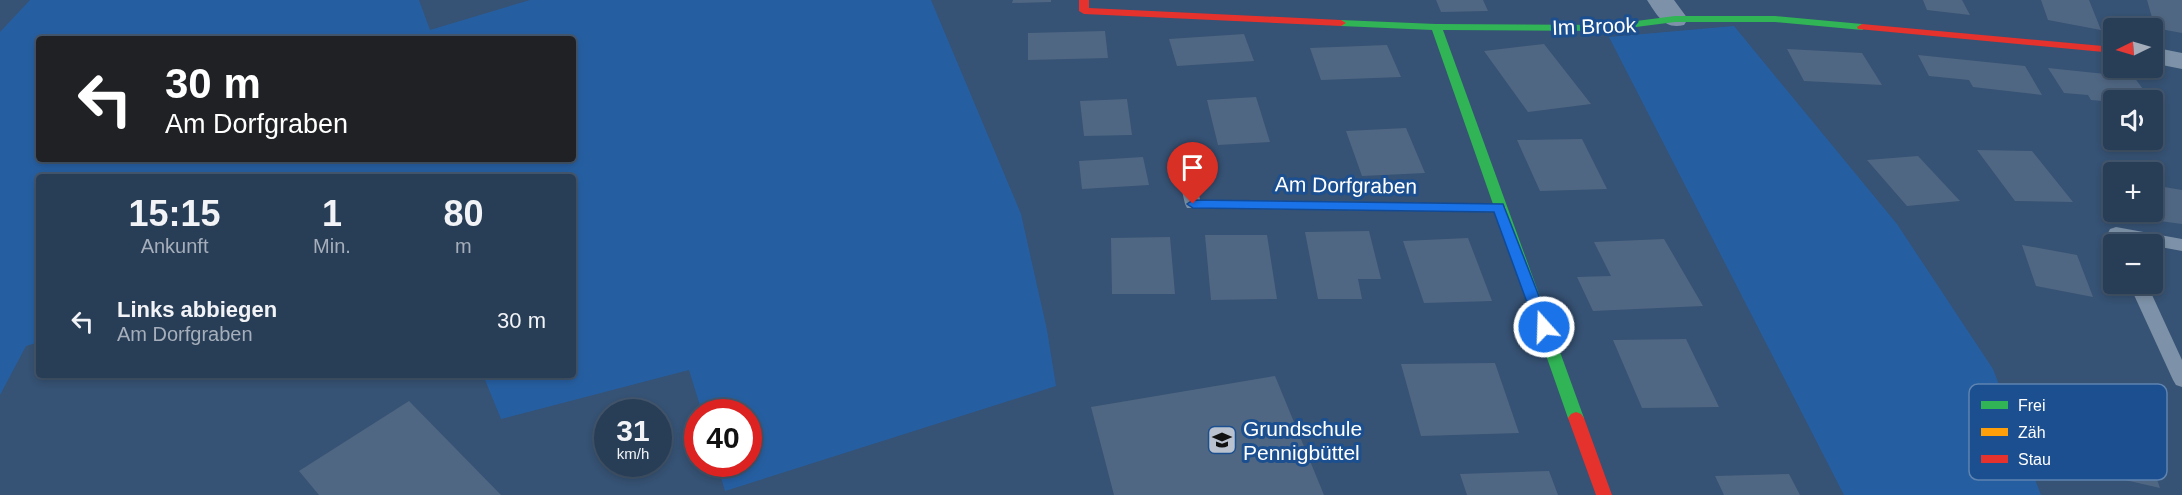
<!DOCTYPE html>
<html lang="de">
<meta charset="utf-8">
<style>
:root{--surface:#283e57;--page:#30455d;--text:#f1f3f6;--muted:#a5aeba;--line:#44576d}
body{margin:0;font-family:Arial,sans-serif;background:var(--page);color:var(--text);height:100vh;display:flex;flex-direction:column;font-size:22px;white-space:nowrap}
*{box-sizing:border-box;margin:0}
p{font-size:20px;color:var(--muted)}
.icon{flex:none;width:33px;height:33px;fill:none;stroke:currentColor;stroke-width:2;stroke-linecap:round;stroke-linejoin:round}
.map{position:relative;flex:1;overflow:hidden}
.drawer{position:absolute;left:36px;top:174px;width:540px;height:204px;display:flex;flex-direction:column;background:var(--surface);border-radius:6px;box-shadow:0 3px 9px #0003,0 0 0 2px var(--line)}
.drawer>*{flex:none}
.hud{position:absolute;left:36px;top:36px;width:540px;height:126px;border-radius:6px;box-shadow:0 3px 9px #0003,0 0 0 2px var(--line);background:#202124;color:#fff;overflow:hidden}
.needle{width:39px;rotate:265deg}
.tools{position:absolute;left:2103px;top:18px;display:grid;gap:12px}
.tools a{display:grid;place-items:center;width:60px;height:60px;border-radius:6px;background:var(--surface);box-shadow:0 3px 9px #0003,0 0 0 2px var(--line);font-size:30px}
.speed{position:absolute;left:594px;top:399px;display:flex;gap:12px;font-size:30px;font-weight:700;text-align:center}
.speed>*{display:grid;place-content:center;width:78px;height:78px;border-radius:50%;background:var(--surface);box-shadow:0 3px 9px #0003,0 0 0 2px var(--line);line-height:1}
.speed small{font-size:15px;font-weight:400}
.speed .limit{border:9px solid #d22;background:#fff;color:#111}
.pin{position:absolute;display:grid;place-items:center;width:51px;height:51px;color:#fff;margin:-62px -26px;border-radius:50% 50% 50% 0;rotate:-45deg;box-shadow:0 0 6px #0007}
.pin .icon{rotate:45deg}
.me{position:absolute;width:66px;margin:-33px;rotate:340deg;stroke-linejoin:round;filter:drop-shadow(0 0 4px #0008)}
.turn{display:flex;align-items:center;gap:21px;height:126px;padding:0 30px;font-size:27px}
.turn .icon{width:78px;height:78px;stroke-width:2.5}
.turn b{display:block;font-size:42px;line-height:51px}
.eta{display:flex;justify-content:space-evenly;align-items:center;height:102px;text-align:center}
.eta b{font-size:36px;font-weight:700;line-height:42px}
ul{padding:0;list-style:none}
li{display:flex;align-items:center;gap:18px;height:90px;padding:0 30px}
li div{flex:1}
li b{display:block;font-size:22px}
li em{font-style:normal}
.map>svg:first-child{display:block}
.green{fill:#265fa1;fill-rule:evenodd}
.building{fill:#506783}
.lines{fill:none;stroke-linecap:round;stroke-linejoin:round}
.lane{fill:#7d92a8;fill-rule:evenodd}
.street{fill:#7d92a8;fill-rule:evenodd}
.fast{fill:#30b455;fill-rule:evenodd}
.slow{fill:#ff9f0a;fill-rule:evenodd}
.jam{fill:#e5322d;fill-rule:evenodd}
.route{fill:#1a73e8;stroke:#114b97;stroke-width:1.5}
.labels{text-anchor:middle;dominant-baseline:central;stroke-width:6;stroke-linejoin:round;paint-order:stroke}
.street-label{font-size:21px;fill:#fff;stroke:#1b4f8f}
.poi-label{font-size:21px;fill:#fff;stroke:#1b4f8f;text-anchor:start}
.key{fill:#1b4f8f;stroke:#5f84b1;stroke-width:1.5}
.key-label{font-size:16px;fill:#fff}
</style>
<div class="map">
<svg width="2182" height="495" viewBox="0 0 2182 495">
<rect width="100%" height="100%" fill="#365274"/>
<g class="green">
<path d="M30 0H419L430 30 530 0H931L1021 214 1047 330 1056 386 725 491 717 464H748V412H702L689 370 501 419 483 375H573V177H39V342L26 346 0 395V32ZM39 39H573V159H39Z"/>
<path d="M1734 26 1897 224 1993 369 2041 495H1844L1609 37Z"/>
</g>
<g class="building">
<path d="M1013 0H1051V2L1012 3Z"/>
<path d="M1436 0H1483L1488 11 1441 12Z"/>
<path d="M1923 0H1962L1970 15 1927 10Z"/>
<path d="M2041 0H2089L2101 30 2048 20Z"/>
<path d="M2147 0H2182V33L2155 28Z"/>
<path d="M1105 31 1108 58 1028 60V33Z"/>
<path d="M1244 34 1254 61 1177 66 1169 39Z"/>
<path d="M1544 44 1591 104 1528 112 1484 51Z"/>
<path d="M1387 45 1401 77 1321 80 1310 48Z"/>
<path d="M1787 49 1862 53 1882 85 1804 81Z"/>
<path d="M1918 55 2025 66 2042 95 1973 87 1969 80 1929 76Z"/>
<path d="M2048 68 2134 77 2151 100 2114 102 2091 100 2088 95 2064 93Z"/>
<path d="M1256 97 1270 142 1218 145 1207 100Z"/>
<path d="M1127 99 1132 135 1084 136 1080 101Z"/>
<path d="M1406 128 1425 173 1362 176 1346 131Z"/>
<path d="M1582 139 1607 189 1540 191 1517 140Z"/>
<path d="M1977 150 2032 151 2073 202 2015 201Z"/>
<path d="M1918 156 1960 201 1907 206 1867 160Z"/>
<path d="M1143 157 1149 185 1082 189 1079 161Z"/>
<path d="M2152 185 2182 190V224L2152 220 2147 212H2152Z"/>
<path d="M1369 231 1381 279H1358L1362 299H1318L1305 232Z"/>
<path d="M1205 235H1267L1277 299 1211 300Z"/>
<path d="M1170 237 1175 294H1112L1111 238Z"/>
<path d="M1468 238 1492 301 1424 303 1403 241Z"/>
<path d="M1664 239 1703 306 1593 311 1577 277 1611 276 1594 242Z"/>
<path d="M2022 245 2077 255 2093 297 2036 286Z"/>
<path d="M1686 339 1719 407 1642 408 1613 340Z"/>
<path d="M1495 363 1519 433 1421 436 1401 364Z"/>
<path d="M1275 376 1324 495H1114L1091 407Z"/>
<path d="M409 401 501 495H319L299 471Z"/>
<path d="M2076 404 2135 417 2160 488 2099 474Z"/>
<path d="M1549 471 1558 495H1467L1460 474Z"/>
<path d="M1789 474 1800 495H1724L1715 476Z"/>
</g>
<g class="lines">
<g class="lane">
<path d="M1182 151 1190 156 1201 204 1199 208H1187L1185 204 1174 156Z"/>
<path d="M2116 227 2182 239V251L2128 241 2129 244 2114 245 2108 233 2110 229Z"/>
<path d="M2129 284H2147L2182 360V387L2176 385 2173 380Z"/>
</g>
<g class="street">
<path d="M1647 0H1674L1688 19 1684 25C1664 30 1657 15 1647 0Z"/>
<path d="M2152 47 2182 53V69L2152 63Z"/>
</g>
<path class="fast" d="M1675 16H1775L1862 24 1867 27 1862 30 1775 22H1675L1605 31 1443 30 1584 418 1581 422 1576 424 1571 422 1568 418 1432 30 1341 26 1336 23 1341 20 1436 24 1605 25Z"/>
<path class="slow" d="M1193 200 1499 204 1506 208 1499 212 1193 208 1186 204Z"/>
<g class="jam">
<path d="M1079 0H1089V8L1341 20 1346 23 1341 26 1084 14 1079 11Z"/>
<path d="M1862 24 2114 47V53L1858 29 1857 27Z"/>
<path d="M1576 412 1581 414 1584 418 1612 495H1596L1568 418 1571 414Z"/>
</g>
</g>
<path class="route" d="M1193 200 1503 204 1551 327 1549 331H1538L1536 327 1494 212 1193 208 1187 204Z"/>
<defs>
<g id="school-square" transform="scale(1.5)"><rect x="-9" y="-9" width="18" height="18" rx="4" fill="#b9c2ce" stroke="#1b4f8f"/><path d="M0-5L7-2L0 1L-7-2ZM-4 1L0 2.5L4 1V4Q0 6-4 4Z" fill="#111"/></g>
</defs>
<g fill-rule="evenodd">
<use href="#school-square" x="1222" y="440"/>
</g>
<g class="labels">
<g class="street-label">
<text transform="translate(1594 26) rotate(-2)">Im Brook</text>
<text transform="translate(1346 185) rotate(1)">Am Dorfgraben</text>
</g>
<g class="poi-label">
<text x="1243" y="428">Grundschule<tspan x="1243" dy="24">Pennigbüttel</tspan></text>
</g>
</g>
<rect x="1969" y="384" width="198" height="96" rx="9" class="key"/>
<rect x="1981" y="401" width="27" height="8" fill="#30b455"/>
<rect x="1981" y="428" width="27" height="8" fill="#ff9f0a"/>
<rect x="1981" y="455" width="27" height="8" fill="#e5322d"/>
<g class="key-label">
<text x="2018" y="411">Frei</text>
<text x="2018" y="438">Zäh</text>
<text x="2018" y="465">Stau</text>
</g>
</svg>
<div class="tools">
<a><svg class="needle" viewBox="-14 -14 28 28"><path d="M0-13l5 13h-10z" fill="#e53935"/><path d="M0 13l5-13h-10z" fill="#a5aeba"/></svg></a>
<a><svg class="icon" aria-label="sound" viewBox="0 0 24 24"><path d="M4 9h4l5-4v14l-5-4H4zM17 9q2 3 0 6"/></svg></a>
<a>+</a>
<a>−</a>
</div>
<div class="speed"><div>31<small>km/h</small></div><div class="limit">40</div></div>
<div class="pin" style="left:1193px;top:204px;background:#d93025"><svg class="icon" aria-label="arrive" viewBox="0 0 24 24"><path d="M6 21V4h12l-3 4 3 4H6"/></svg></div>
<svg class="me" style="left:1544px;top:327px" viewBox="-20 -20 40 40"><circle r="17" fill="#1a73e8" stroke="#fff" stroke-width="3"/><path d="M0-11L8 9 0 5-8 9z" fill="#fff"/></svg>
<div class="hud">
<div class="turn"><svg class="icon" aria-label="left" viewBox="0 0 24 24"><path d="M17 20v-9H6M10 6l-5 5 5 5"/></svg><div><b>30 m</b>Am Dorfgraben</div></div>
</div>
<section class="drawer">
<div class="eta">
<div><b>15:15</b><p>Ankunft</p></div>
<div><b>1</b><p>Min.</p></div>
<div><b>80</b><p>m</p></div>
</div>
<ul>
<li><svg class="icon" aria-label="left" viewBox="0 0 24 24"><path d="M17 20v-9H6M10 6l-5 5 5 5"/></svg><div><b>Links abbiegen</b><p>Am Dorfgraben</p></div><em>30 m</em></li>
</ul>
</section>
</div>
